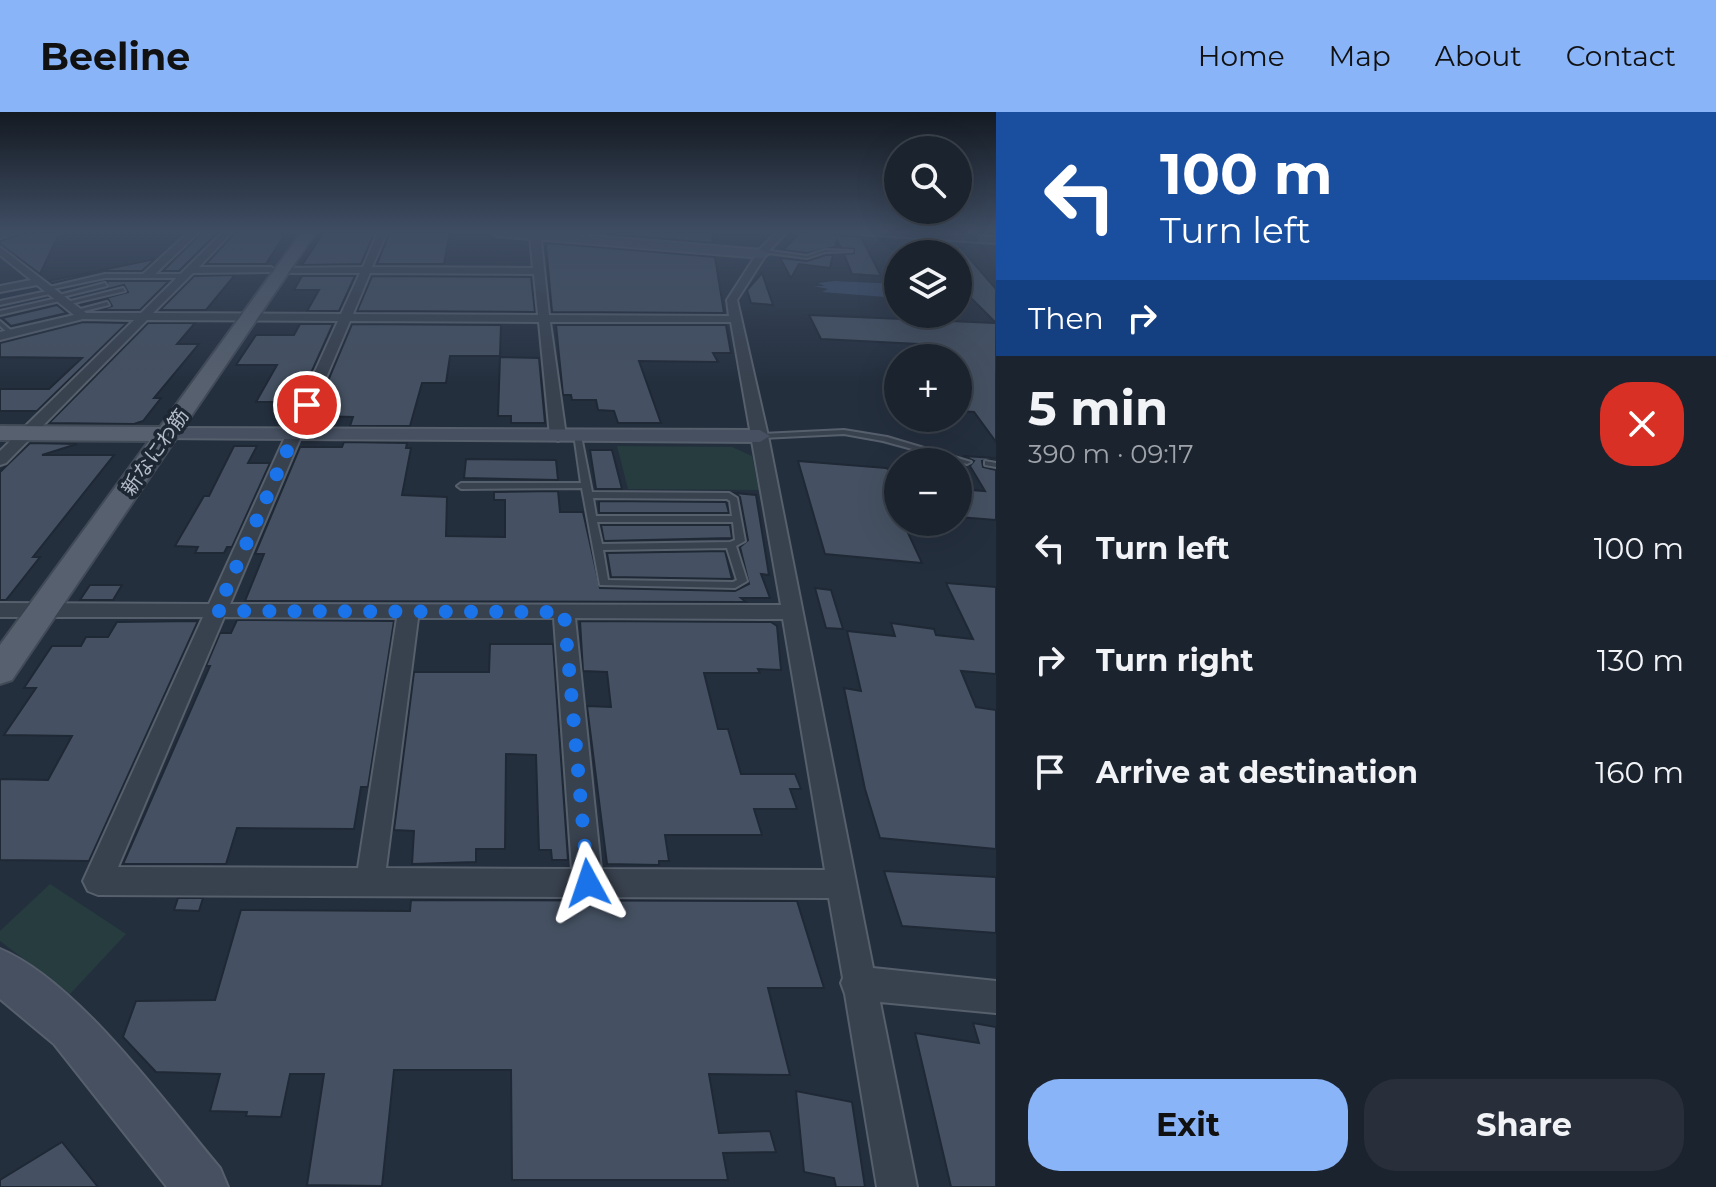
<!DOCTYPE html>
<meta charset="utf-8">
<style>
:root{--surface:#1b232e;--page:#282f3a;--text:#f1f3f6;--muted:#a0a4aa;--line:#39404a;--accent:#8ab4f8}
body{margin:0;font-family:Montserrat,"Noto Sans JP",sans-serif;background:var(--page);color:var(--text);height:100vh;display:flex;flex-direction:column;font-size:30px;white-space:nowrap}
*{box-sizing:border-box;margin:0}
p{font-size:26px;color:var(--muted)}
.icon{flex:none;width:44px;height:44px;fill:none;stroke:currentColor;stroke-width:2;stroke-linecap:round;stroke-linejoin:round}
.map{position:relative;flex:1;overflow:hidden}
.panel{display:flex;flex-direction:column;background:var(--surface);width:720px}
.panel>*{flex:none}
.guide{background:#1a4fa0;color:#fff;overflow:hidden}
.controls{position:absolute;left:884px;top:24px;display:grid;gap:16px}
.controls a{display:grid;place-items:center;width:88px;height:88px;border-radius:50%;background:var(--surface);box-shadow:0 8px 32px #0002,0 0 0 2px var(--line);font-size:40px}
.pin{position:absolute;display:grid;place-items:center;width:68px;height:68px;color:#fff;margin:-34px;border:4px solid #fff;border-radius:50%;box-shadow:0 2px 8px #0007}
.me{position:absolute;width:88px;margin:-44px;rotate:355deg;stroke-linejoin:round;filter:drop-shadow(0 0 6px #0008)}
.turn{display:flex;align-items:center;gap:28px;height:168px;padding:0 32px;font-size:36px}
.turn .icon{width:104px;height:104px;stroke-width:2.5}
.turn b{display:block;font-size:56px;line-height:68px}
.then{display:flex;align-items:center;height:76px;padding:0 32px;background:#0003;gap:16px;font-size:30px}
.round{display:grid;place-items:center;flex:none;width:84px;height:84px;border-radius:32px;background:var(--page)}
.head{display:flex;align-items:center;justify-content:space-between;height:136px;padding:0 32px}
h1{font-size:48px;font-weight:700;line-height:60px}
.primary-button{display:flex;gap:16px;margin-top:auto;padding:16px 32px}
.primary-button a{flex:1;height:92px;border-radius:32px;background:var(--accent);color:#111;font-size:32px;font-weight:700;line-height:92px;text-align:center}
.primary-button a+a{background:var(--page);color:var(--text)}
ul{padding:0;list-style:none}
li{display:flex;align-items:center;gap:24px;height:112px;padding:0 32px}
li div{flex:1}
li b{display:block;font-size:30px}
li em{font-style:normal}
header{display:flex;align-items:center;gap:48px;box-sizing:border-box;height:112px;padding:0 40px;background:var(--accent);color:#111}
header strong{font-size:38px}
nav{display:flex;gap:44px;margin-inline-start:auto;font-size:28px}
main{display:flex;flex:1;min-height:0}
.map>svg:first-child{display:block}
.green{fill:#263c3f}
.water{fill:#394c67}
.building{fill:#455162;stroke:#1f2835;stroke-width:2}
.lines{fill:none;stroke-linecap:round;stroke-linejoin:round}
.lane-casing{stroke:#565f6c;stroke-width:4}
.street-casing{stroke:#565f6c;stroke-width:4}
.secondary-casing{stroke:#565f6c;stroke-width:4}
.primary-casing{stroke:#414a57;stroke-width:4}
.lane{fill:#38414e;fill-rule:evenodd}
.street{fill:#38414e;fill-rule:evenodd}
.secondary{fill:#465061;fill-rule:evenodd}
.primary{fill:#56606e;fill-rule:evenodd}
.route{stroke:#1a73e8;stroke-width:14;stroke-dasharray:0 25.2}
.labels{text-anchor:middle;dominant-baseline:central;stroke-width:7;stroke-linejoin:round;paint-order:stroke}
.far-street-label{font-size:20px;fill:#b4bcc9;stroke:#1d2633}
</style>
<header>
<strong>Beeline</strong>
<nav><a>Home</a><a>Map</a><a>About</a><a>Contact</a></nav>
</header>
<main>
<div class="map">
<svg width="996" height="1075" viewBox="0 0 996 1075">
<rect width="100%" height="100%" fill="#242f3e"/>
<g class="green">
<path d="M617 334 732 335 752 344 759 378 628 377Z"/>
<path d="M50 772 126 822 70 882 0 829V819Z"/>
</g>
<path class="water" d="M834 169 898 172V186L822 180 828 177 814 174H825L818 171Z"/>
<g class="building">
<path d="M60 120 40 162 0 132V129L21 122Z"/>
<path d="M202 120H218L179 159H163Z"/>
<path d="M324 120H375L361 152 302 153Z"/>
<path d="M390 120H450L444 152H377Z"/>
<path d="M587 120H711L713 131Z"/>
<path d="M801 120 861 125 881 164 852 162 844 142 854 141V137L841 136 837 128 835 135 807 141 783 138Z"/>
<path d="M235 121 254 122H285L266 152H206Z"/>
<path d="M549 131 715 145 724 201 552 200 546 133Z"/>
<path d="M958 133 996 177V211L958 173Z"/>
<path d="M826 143H833L830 156 799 152 791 166 780 146 807 149Z"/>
<path d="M155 147 142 159H105L52 171 49 169Z"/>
<path d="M762 161 773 193 751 191 747 178Z"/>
<path d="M235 163 206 198H160L194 164Z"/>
<path d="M302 164H355L339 199H307L319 178H294Z"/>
<path d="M372 164 531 165 535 200 357 199Z"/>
<path d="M107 169H169L140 198H101L112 194 108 187 80 193 128 180 124 173 108 177Z"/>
<path d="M57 193 67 201 11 214 2 206Z"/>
<path d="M809 203 996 211V330L974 300 958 299V246H930L919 232 821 227Z"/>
<path d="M83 210 127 211 37 299H0V277H49L82 246 0 245V231Z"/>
<path d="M148 211H195L177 232H199L154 286H161L143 309 134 312 49 311Z"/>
<path d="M300 212H333L298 290H256L277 253H236L256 223H294Z"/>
<path d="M352 212 501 213 500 244H450L446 271H422L410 314H350L353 305 313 304Z"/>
<path d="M556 213H726L731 241H713L718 250 639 249 661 311H618L614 299 598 298 596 288H572L571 283H563Z"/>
<path d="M500 245 539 246 545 311H511V304H498Z"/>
<path d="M344 330 407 331 406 336H411L402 383 447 385 446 424 505 425V388H494V380L558 379 560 400H583L600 476 735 479 749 472 740 435 748 428 740 385 735 381 756 383 769 463 761 462 770 486H741L746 490 245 489 264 442H255L300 335H342Z"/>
<path d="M30 331 77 332 42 343H114L33 445H40L6 488H0V360Z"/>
<path d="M234 334H257L248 351H270L232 435H227L224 441H195L198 435 175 434 204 384H209Z"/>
<path d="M590 338H612L622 377H596Z"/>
<path d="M963 344 996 346 982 349 983 355 996 358V408L958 405V377L985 379 970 354 974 349Z"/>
<path d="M466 347 556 348 558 368 464 366Z"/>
<path d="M798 349 886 356 898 361V410H903L922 451 825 442Z"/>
<path d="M599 389 726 390 729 401H599Z"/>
<path d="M601 413H730L732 426 604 429Z"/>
<path d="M725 439 732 467 611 465 607 441Z"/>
<path d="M946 471 996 475V562L961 559 976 595 996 598V737L880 726 865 677 844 576 861 579 847 519 895 524 891 511 934 517 936 523 973 527Z"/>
<path d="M90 473H122L113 488H80Z"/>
<path d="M815 476 831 478 843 517 826 516Z"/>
<path d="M237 508 394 509 368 675H361L354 717 237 716 226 752H123L210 554H206L220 521H231Z"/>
<path d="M198 509 89 749 0 748V667L48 668 72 624 4 623 36 576H24L52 534H81L86 525H108L117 510Z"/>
<path d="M580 509 771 510 777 514 781 558 758 557 760 561H704L718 617H728L741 662H795L801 677H790L797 697H754L762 723H665L669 749H659V753L607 752 587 594 611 595 607 560 583 559Z"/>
<path d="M490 532H553L568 748H552L551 738H539L536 643 506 642 505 737H476V750L412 752 414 719 394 718 414 560H489Z"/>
<path d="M884 759 996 765V821L902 814Z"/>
<path d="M178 786H203L199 799 174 798Z"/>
<path d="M411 788 797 789 824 876H768L790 963 709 962 719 1021 770 1019 776 1040 723 1041 728 1068H512L511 958H394L382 1074 307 1073 324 962H290L281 1005 246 1004 247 1000 210 999 220 962 156 960 123 925 136 889 215 888 241 798 410 799Z"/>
<path d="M973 911 996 915V1075H951L915 921 979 931Z"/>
<path d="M796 979 852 990 865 1075H836L834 1066 804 1060Z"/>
<path d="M62 1030 98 1075H0V1068Z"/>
</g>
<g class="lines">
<g class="lane-casing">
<g id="lane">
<path d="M763 138 807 144 825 138 852 139 825 140 807 146 761 140Z"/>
<path d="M105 162H183L186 164 183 166H105L48 178 45 176Z"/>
<path d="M105 171 107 174 58 186 55 184Z"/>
<path d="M123 176 125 179 66 193 63 191Z"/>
<path d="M52 178 54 181 0 193V189Z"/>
<path d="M62 185 64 188 0 203V199Z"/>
<path d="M107 190 109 193 76 201 73 199Z"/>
<path d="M0 209 13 220V222H9L0 214Z"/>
<path d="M844 318 887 325 971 350 967 352 883 329 844 322 760 326 756 324 760 322Z"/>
<path d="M574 322 581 324 592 380 729 381 737 386 745 429 736 434 747 469 735 476 600 473 582 376 461 377 457 374 461 371H581ZM593 386 727 387 730 389 732 404H596ZM597 410H733L735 428 730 430 602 432ZM727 436 737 468 733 470 608 468 603 438Z"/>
<path d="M985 349 996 351V355L985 353Z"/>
</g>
</g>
<g class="street-casing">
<g id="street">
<path d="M0 120H19L0 126Z"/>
<path d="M189 120H199L151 166H143V162Z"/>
<path d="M223 120H232L199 155H271L276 158 275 160 193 161 153 201 341 202 360 161H283L278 158 279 156 363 155 378 120H387L372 155 533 156 530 123 540 120 549 203 729 204 727 188 760 137 777 120H787L767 141 737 188 768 324 873 856 996 869V901L880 890 917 1075H877L845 882 841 871 843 866 829 786 98 783 88 779 83 769 203 505H0V491L209 492 338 209 147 208 6 351 0 353V339L134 208 83 207 0 228V220L74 203 37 173 0 180V174L31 168 0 143V135L86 201H141ZM370 161 534 162 538 203 353 202ZM350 209 539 210 550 324 558 329 566 324 550 210H731L781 493 230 492ZM224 505 397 506 358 756 118 755ZM418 506H554L572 757 386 756ZM575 506 783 507 825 758 601 757Z"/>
<path d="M831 120 969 123 970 120H978V124L996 125V131Z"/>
</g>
</g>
<g class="secondary-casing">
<g id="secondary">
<path d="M491 120H546L762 138 768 142 762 146 497 124Z"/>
<path d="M167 316 760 318 770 324 760 330 160 326 157 322 160 318Z"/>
<path d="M0 837C77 869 165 991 220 1056L228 1075H167L54 932 0 887Z"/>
</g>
</g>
<g class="primary-casing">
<path id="primary" d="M302 120H316L12 568 0 572V533L149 329 0 328V314L160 315Z"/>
</g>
<use href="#lane" class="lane"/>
<use href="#street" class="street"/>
<use href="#secondary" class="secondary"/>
<use href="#primary" class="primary"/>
</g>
<linearGradient id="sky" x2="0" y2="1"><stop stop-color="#141a22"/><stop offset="0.44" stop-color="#3f4d63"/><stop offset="1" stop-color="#3f4d63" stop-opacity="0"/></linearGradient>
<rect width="996" height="271" fill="url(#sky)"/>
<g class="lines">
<path class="route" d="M307 293 217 499 564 500 588 771"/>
</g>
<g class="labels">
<g class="far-street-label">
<text transform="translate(155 340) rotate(-55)">新なにわ筋</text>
</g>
</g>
</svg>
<div class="controls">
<a><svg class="icon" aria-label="search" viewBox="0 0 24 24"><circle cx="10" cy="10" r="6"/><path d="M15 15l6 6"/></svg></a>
<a><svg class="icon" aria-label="layers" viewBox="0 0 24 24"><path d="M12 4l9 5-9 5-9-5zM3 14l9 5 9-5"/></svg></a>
<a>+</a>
<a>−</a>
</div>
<div class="pin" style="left:307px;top:293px;background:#d93025"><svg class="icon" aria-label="arrive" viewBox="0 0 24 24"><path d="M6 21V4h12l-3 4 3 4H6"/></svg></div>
<svg class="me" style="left:588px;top:771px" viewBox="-20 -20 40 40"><path d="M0-17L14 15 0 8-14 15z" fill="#1a73e8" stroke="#fff" stroke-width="4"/></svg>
</div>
<section class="panel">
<div class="guide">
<div class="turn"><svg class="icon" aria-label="left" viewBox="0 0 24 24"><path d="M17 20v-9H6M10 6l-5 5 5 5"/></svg><div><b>100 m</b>Turn left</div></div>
<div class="then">Then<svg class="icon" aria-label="right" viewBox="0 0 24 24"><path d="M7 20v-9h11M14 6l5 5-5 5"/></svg></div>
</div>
<div class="head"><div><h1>5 min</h1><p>390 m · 09:17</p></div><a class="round" style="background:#d93025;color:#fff"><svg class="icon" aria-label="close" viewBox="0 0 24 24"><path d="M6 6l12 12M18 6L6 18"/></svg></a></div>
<ul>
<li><svg class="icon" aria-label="left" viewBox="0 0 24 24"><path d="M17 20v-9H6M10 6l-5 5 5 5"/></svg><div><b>Turn left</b></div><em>100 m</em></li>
<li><svg class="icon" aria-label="right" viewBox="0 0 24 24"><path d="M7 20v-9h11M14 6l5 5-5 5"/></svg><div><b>Turn right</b></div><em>130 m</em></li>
<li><svg class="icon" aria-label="arrive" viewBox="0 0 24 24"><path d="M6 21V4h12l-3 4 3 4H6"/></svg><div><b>Arrive at destination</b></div><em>160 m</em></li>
</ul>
<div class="primary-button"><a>Exit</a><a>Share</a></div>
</section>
</main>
